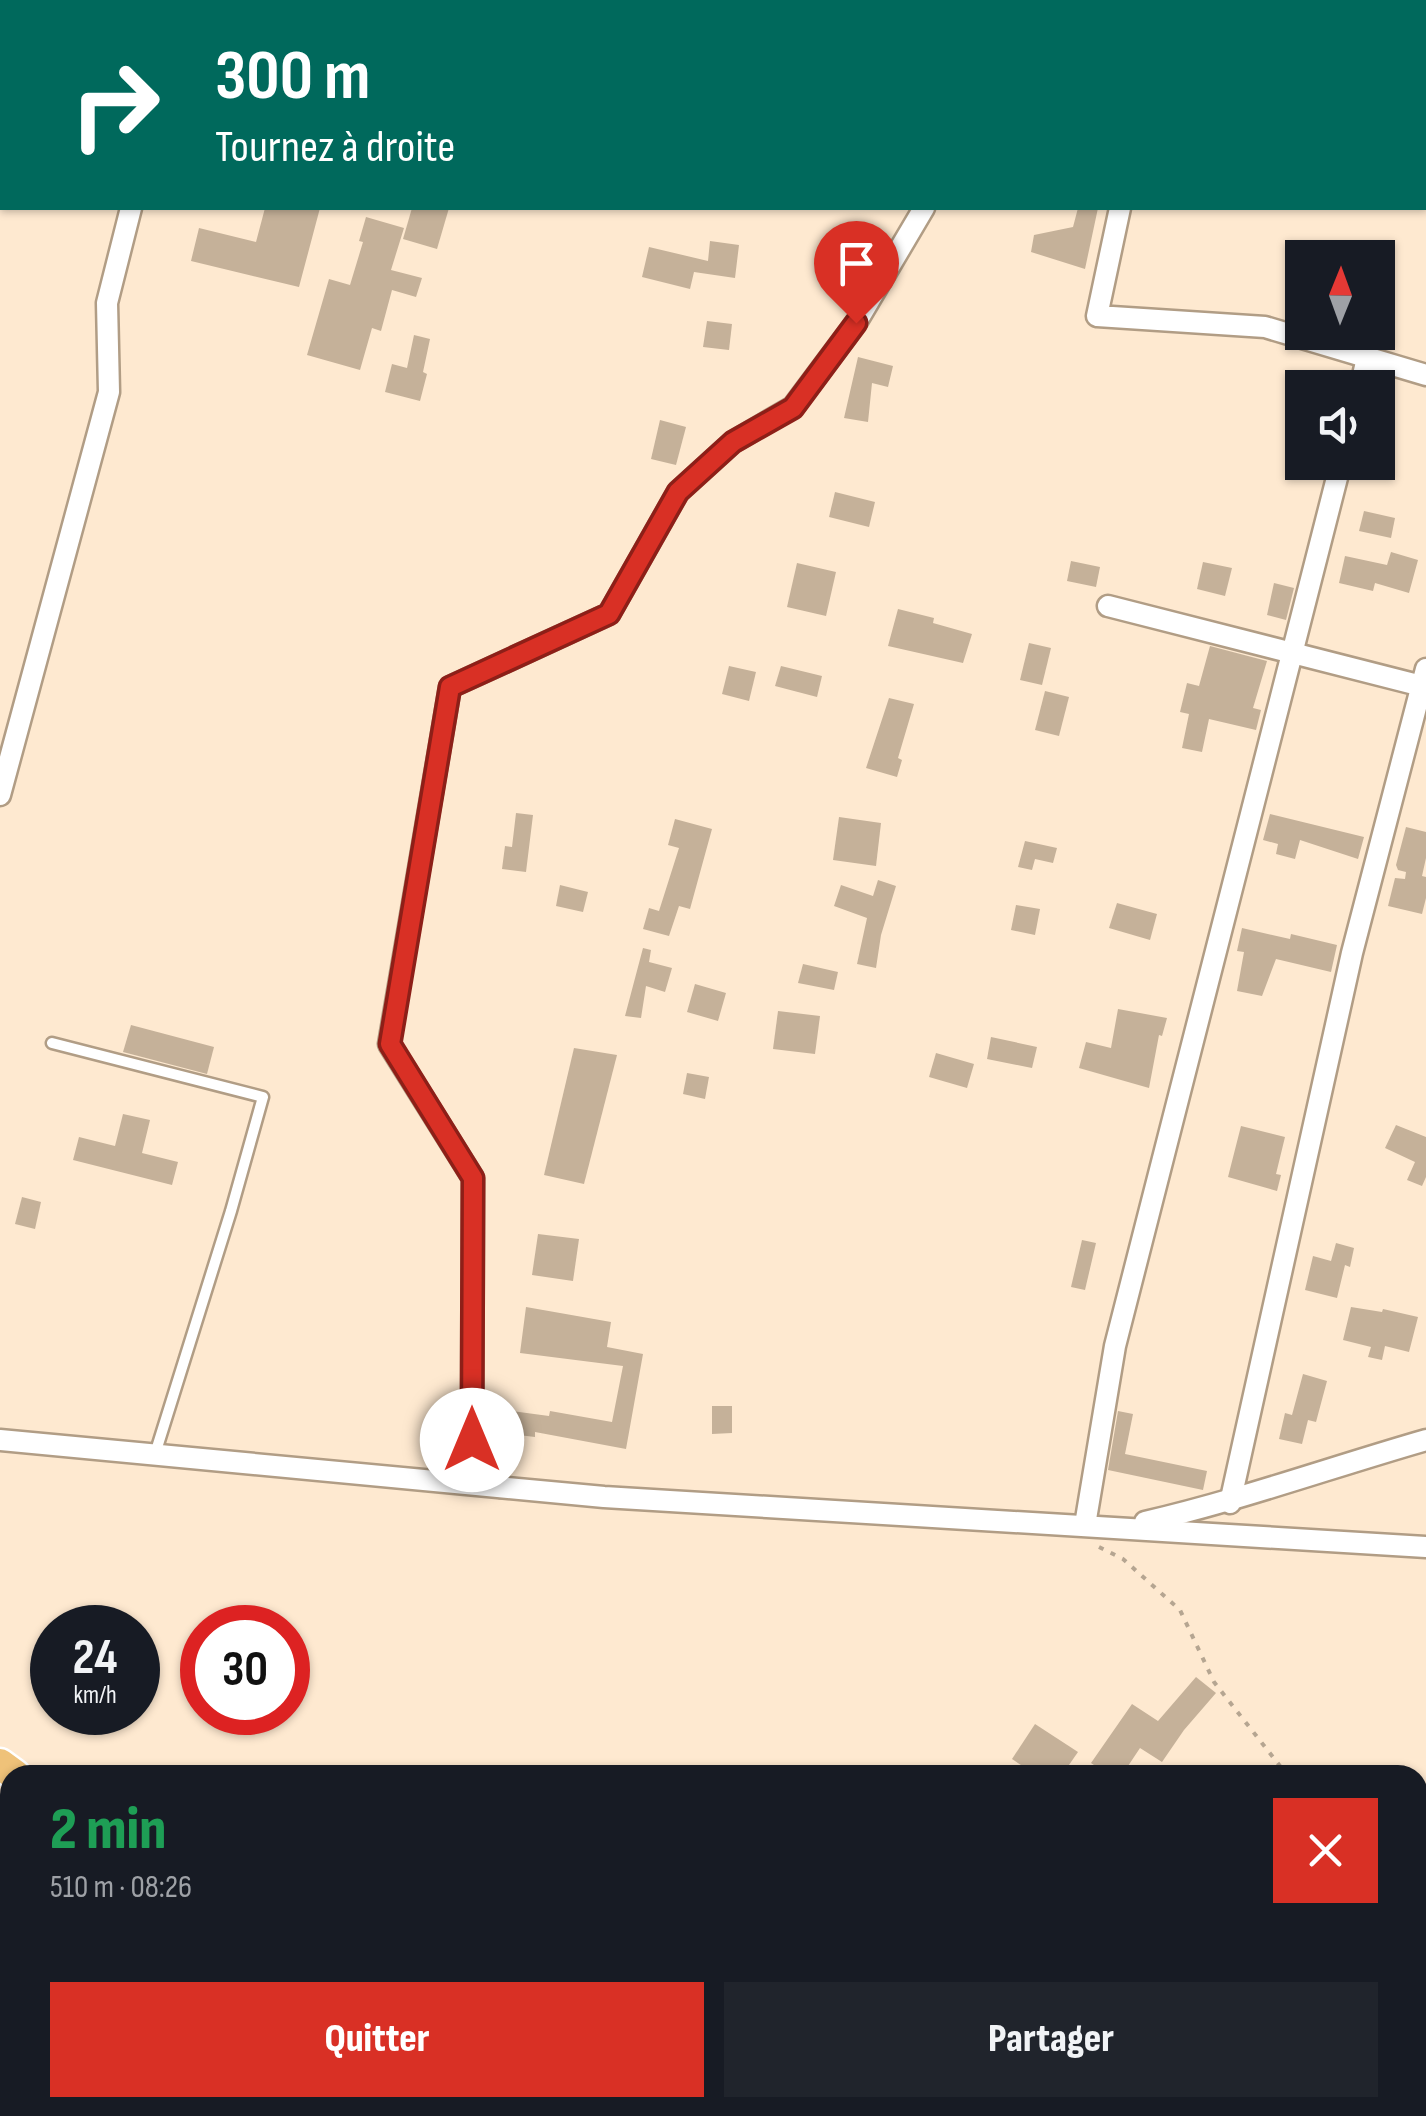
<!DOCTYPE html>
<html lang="fr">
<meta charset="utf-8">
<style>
:root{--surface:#171b24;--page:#20242c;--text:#f1f3f6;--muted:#9ea1a6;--accent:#d93025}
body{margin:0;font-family:"Sofia Sans Condensed",sans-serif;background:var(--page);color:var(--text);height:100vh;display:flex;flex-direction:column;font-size:38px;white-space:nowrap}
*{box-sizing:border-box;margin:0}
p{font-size:32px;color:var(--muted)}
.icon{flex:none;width:55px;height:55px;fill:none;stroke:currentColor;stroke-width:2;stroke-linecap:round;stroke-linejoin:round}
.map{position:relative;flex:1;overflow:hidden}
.sheet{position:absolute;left:0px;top:1765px;width:1428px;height:352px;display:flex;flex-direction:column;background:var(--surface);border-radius:30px 30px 0 0;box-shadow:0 2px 8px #0004}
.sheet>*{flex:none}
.hud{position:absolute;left:0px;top:0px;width:1428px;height:210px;box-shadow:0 2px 8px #0004;background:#00695c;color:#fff;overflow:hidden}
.needle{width:65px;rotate:1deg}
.fabs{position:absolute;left:1285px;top:240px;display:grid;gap:20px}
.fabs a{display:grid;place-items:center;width:110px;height:110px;border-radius:0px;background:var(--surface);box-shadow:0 2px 8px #0004;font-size:50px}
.speed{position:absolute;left:30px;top:1605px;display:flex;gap:20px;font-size:50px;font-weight:700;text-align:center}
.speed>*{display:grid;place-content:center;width:130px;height:130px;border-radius:50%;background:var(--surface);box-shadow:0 2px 8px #0004;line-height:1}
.speed small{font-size:25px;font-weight:400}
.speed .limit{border:15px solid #d22;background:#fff;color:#111}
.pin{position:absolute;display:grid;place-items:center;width:85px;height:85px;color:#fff;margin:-102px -42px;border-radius:50% 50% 50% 0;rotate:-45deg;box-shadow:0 0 10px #0007}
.pin .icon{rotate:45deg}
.me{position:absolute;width:110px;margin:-55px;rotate:0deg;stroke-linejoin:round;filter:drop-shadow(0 0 8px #0008)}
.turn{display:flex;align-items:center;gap:35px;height:210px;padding:0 50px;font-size:45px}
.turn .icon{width:130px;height:130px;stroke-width:2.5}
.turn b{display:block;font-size:70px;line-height:85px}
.round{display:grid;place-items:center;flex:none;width:105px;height:105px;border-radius:0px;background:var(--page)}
.head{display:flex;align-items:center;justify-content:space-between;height:170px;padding:0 50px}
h1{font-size:60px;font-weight:800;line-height:75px;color:#1e9e55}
.primary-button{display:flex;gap:20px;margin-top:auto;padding:20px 50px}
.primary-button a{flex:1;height:115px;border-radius:0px;background:var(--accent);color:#fff;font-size:40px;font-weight:800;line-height:115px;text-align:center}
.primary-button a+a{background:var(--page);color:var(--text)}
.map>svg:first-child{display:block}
.building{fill:#c5b199}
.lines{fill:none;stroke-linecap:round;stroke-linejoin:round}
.lane-casing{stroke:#b19d85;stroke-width:15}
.street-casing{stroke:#b19d85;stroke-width:25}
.primary-casing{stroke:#fff;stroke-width:35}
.path{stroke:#b5a591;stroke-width:4;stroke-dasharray:5 8;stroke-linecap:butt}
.lane{stroke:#fff;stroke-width:10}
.street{stroke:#fff;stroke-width:20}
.primary{stroke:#efc279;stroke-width:30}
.route-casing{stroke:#8d1f18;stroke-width:25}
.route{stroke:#d93025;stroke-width:18}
</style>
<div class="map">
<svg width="1426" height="2116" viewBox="0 0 1426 2116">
<rect width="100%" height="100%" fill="#fee9d0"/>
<g class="building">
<path d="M265 208H320L299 287 191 261 199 228 256 242Z"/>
<path d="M412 208H449L437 249 403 239Z"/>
<path d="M1078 208H1098L1085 269 1031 252 1034 235 1073 227Z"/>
<path d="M366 217 404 228 391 270 422 278 416 297 392 290 381 331 372 328 360 370 307 355 329 279 350 285 363 242 359 241Z"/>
<path d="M710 241 739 245 735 278 694 272 690 289 642 277 649 247 708 261Z"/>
<path d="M707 321 732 324 729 350 703 347Z"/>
<path d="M414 335 430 339 423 372 427 374 420 401 385 392 392 364 407 368Z"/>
<path d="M858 357 893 366 888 387 872 383 868 422 844 418Z"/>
<path d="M660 420 686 427 676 465 651 459Z"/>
<path d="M835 492 875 502 869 527 829 517Z"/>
<path d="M1364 511 1395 518 1391 538 1359 531Z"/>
<path d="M1391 552 1418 560 1409 593 1375 583 1373 591 1339 583 1345 556 1387 565Z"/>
<path d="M1071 561 1100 567 1096 587 1067 581Z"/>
<path d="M1203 562 1232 568 1225 596 1197 589Z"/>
<path d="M797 563 836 572 826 616 787 607Z"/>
<path d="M1274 583 1294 588 1286 620 1267 615Z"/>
<path d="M898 609 934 618 933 623 972 634 963 663 888 646Z"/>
<path d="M1029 643 1051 648 1042 685 1020 680Z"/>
<path d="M1210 646 1267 661 1253 708 1261 710 1256 730 1209 719 1202 752 1182 748 1189 714 1180 712 1187 683 1199 686Z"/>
<path d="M729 666 756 672 749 701 722 694Z"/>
<path d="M781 666 822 676 817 697 775 686Z"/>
<path d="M1045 691 1069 697 1059 736 1035 730Z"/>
<path d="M889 698 914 704 898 758 902 760 897 777 866 768Z"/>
<path d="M516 813 533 815 526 872 502 869 505 846 512 847Z"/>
<path d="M1270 814 1364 837 1358 859 1300 840 1295 859 1276 854 1278 844 1263 840Z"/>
<path d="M839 817 881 823 876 866 833 860Z"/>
<path d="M675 819 712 829 690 909 679 906 669 936 643 929 649 908 659 911 679 848 668 845Z"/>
<path d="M1406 827 1426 832V858L1422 876 1426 877V898L1422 914 1388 906 1395 878 1405 879 1406 872 1398 870 1396 865Z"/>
<path d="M1025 841 1057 848 1053 863 1035 859 1032 870 1018 867Z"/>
<path d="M878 880 896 886 881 935 876 968 857 964 867 918 834 906 841 885 873 896Z"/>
<path d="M560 885 588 892 583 912 556 906Z"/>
<path d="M1117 903 1157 914 1150 940 1109 928Z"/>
<path d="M1016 905 1040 909 1035 935 1011 930Z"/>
<path d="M1242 928 1290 939 1291 934 1337 945 1331 972 1276 959 1262 996 1237 991 1244 952 1237 951Z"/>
<path d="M643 948 651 950 649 962 672 968 665 992 646 986 641 1018 625 1016Z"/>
<path d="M803 964 838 972 834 990 798 983Z"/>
<path d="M695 984 726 993 718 1021 687 1012Z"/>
<path d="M1118 1009 1167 1018 1162 1036 1159 1035 1149 1088 1079 1068 1086 1042 1111 1048Z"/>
<path d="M778 1011 820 1016 815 1054 773 1049Z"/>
<path d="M131 1025 214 1047 207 1074 123 1052Z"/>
<path d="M991 1037 1037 1047 1032 1068 987 1059Z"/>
<path d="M574 1048 617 1055 584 1184 544 1175Z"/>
<path d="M936 1053 974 1064 967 1088 929 1077Z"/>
<path d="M687 1073 709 1077 705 1099 683 1094Z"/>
<path d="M123 1114 150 1120 142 1153 178 1162 172 1185 73 1160 79 1137 115 1146Z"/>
<path d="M1396 1125 1426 1137V1177L1422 1186 1407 1180 1415 1162 1385 1148Z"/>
<path d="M1241 1126 1285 1137 1276 1174 1281 1175 1277 1191 1228 1177Z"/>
<path d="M22 1197 41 1202 35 1229 15 1224Z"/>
<path d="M538 1234 579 1239 573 1281 532 1275Z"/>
<path d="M1082 1240 1096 1243 1085 1290 1071 1287Z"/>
<path d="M1336 1243 1354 1248 1350 1267 1345 1265 1337 1298 1305 1290 1313 1256 1331 1261Z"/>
<path d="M526 1307 611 1322 607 1347 643 1354 626 1449 535 1432V1437L493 1432 496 1409 549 1416 550 1411 612 1422 623 1366 520 1353Z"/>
<path d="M1351 1307 1382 1312 1383 1309 1418 1317 1409 1352 1385 1346 1382 1360 1368 1357 1371 1347 1343 1340Z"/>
<path d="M1303 1374 1327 1381 1316 1422 1308 1420 1302 1444 1279 1439 1285 1413 1292 1415Z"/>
<path d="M712 1406H732V1433L712 1434Z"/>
<path d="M1118 1411 1133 1414 1125 1454 1207 1471 1203 1490 1108 1470Z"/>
<path d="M1196 1677 1216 1693 1184 1730 1162 1762 1140 1748 1122 1775H1109L1091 1763 1132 1704 1158 1721Z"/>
<path d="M1035 1724 1078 1752 1062 1775H1036L1012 1759Z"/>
</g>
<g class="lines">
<g class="lane-casing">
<path id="lane" d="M52 1043 263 1097 231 1211 155 1454"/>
</g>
<g class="street-casing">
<g id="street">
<path d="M410 0 420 2"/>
<path d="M183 2V0"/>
<path d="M1162 2 1167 0"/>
<path d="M1120 208 1097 316 1265 327 1426 375"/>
<path d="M1360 388 1367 358"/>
<path d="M1108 606 1426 687"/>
<path d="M0 795 109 392 107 303 131 208"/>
<path d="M0 1440 604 1497 1426 1547"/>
<path d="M501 1487 472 1441 473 1178 389 1044 450 687 609 614 678 492 733 442 793 407 856 323 924 208"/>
<path d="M1230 1503 1352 953 1426 669"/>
<path d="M1145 1522C1240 1500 1332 1467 1426 1440"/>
<path d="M1085 1525 1115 1346 1341 462"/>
</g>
</g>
<g class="primary-casing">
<g id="primary">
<path d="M0 1764 15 1775"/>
<path d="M461 2108 472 2116"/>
</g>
</g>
<g class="path">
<path d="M1099 1547 1123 1559 1180 1610 1214 1682 1287 1775"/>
<path d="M1418 1917 1426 1924"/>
</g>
<use href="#lane" class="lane"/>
<use href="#street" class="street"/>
<use href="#primary" class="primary"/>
</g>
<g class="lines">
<g class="route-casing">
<path id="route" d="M472 1440 473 1178 390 1044 450 687 609 614 678 492 733 442 793 408 856 323"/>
</g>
<use href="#route" class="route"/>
</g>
</svg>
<div class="fabs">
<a><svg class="needle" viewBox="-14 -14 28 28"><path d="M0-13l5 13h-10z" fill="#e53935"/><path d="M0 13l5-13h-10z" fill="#9ea1a6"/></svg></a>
<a><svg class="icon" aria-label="sound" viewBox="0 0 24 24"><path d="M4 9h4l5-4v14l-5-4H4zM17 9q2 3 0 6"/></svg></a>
</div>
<div class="speed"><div>24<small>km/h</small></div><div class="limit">30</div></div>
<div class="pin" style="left:856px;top:323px;background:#d93025"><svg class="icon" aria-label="arrive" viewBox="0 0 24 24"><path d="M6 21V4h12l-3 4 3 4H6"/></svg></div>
<svg class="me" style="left:472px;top:1440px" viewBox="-20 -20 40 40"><circle r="19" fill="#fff"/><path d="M0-13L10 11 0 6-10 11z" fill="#d93025"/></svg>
<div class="hud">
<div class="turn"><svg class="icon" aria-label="right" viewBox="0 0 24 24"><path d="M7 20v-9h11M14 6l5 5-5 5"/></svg><div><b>300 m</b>Tournez à droite</div></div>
</div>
<section class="sheet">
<div class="head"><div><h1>2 min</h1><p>510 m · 08:26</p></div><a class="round" style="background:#d93025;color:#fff"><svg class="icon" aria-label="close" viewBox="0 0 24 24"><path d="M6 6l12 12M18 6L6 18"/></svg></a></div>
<div class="primary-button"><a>Quitter</a><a>Partager</a></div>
</section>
</div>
